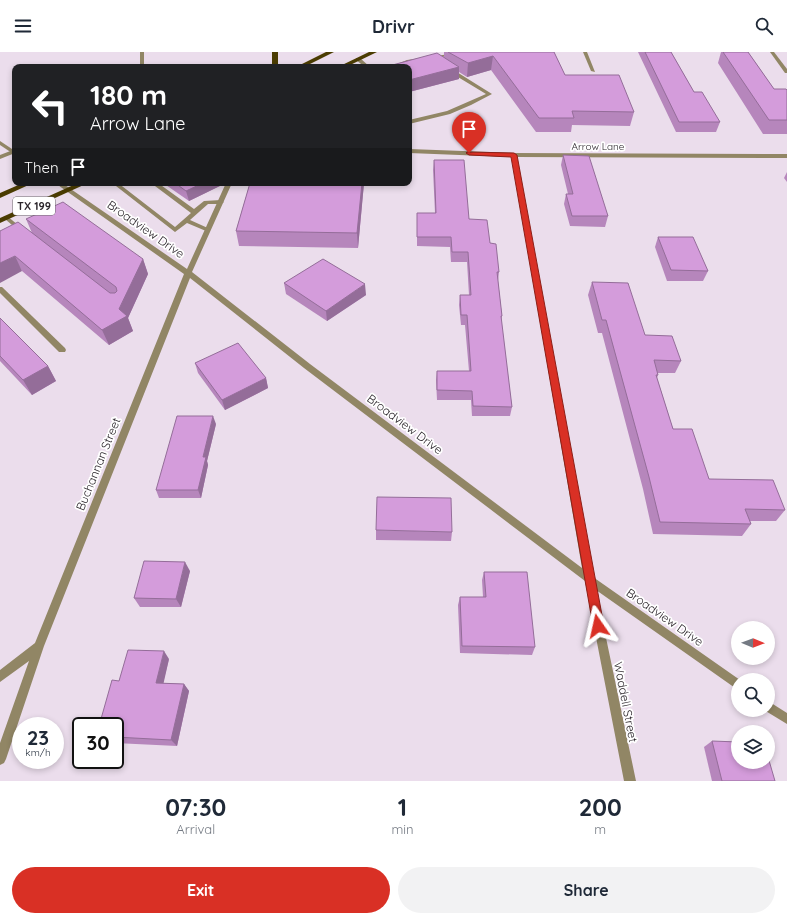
<!DOCTYPE html>
<style>
:root{--surface:#fff;--page:#f2f2f3;--text:#1f2937;--muted:#747a83;--accent:#d93025}
body{margin:0;font-family:Quicksand,sans-serif;background:var(--page);color:var(--text);height:100vh;display:flex;flex-direction:column;font-size:15px;white-space:nowrap}
*{box-sizing:border-box;margin:0}
p{font-size:13px;color:var(--muted)}
.icon{flex:none;width:22px;height:22px;fill:none;stroke:currentColor;stroke-width:2;stroke-linecap:round;stroke-linejoin:round}
.map{position:relative;height:729px;overflow:hidden}
.details{display:flex;flex-direction:column;background:var(--surface);flex:1}
.details>*{flex:none}
.banner{position:absolute;left:12px;top:12px;width:400px;height:122px;border-radius:8px;box-shadow:0 2px 6px #0003;background:#202124;color:#fff;overflow:hidden}
.needle{width:26px;rotate:91deg}
.fabs{position:absolute;left:731px;top:569px;display:grid;gap:8px}
.fabs a{display:grid;place-items:center;width:44px;height:44px;border-radius:50%;background:var(--surface);box-shadow:0 2px 6px #0003;font-size:20px}
.speed{position:absolute;left:12px;top:665px;display:flex;gap:8px;font-size:20px;font-weight:700;text-align:center}
.speed>*{display:grid;place-content:center;width:52px;height:52px;border-radius:50%;background:var(--surface);box-shadow:0 2px 6px #0003;line-height:1}
.speed small{font-size:10px;font-weight:400}
.speed .limit{border:2px solid #111;border-radius:6px;background:#fff;color:#111}
.pin{position:absolute;display:grid;place-items:center;width:34px;height:34px;color:#fff;margin:-41px -17px;border-radius:50% 50% 50% 0;rotate:-45deg;box-shadow:0 0 4px #0007}
.pin .icon{rotate:45deg}
.me{position:absolute;width:44px;margin:-22px;rotate:349deg;stroke-linejoin:round;filter:drop-shadow(0 0 3px #0008)}
.turn{display:flex;align-items:center;gap:14px;height:84px;padding:0 12px;font-size:18px}
.turn .icon{width:52px;height:52px;stroke-width:2.5}
.turn b{display:block;font-size:28px;line-height:34px}
.then{display:flex;align-items:center;height:38px;padding:0 12px;background:#0003;gap:8px;font-size:15px}
.eta{display:flex;justify-content:space-evenly;align-items:center;height:68px;text-align:center}
.eta b{font-size:24px;font-weight:700;line-height:28px}
.cta{display:flex;gap:8px;margin-top:auto;padding:8px 12px}
.cta a{flex:1;height:46px;border-radius:24px;background:var(--accent);color:#fff;font-size:16px;font-weight:700;line-height:46px;text-align:center}
.cta a+a{background:var(--page);color:var(--text)}
header{display:flex;justify-content:space-between;align-items:center;height:52px;padding:0 12px;background:var(--surface);font-size:18px;font-weight:700}
.map>svg:first-child{display:block}
.lines{fill:none;stroke-linecap:round;stroke-linejoin:round}
.service{fill:#918665;fill-rule:evenodd}
.minor{fill:#918665;fill-rule:evenodd}
.primary{fill:#4b3c02;fill-rule:evenodd}
.wall{fill:#b686bc}
.shaded-wall{fill:#946d99}
.building{fill:#d49cdb;stroke:#946d99}
.route{fill:#d93025;stroke:#8d1f18}
.labels{text-anchor:middle;dominant-baseline:central;stroke-width:3.5;stroke-linejoin:round;paint-order:stroke}
.far-street-label{font-size:10px;fill:#2b252b;stroke:#fff}
.shield{fill:#fff;stroke:#6b666b;stroke-width:1}
.shield-label{font-size:11px;font-weight:bold;fill:#2b252b}
.street-label{font-size:12px;fill:#2b252b;stroke:#fff}
</style>
<header><svg class="icon" aria-label="menu" viewBox="0 0 24 24"><path d="M4 6h16M4 12h16M4 18h16"/></svg>Drivr<svg class="icon" aria-label="search" viewBox="0 0 24 24"><circle cx="10" cy="10" r="6"/><path d="M15 15l6 6"/></svg></header>
<div class="map">
<svg width="787" height="729" viewBox="0 0 787 729">
<rect width="100%" height="100%" fill="#ebddec"/>
<g class="lines">
<g class="service">
<rect x="140" y="0" width="4" height="15"/>
<path d="M464 0H476L408 10 396 15H390L407 8Z"/>
<path d="M583 0H587L595 20 591 19Z"/>
<path d="M356 6H360L370 15H365L356 8Z"/>
<path d="M448 17H452L492 42 471 53 450 62 409 72V68L447 59 486 42 448 19Z"/>
<path d="M13 98 15 99V101L0 107V103Z"/>
<path d="M118 131 175 175 191 161 151 131H158L194 157 204 149 221 148 224 150 221 152H208L190 168 210 177V179H206L187 171 175 180 116 134V132Z"/>
<path d="M7 164 23 177V179H19L5 167 4 166Z"/>
<path d="M0 235H2L65 296 66 298 65 300H59L0 241Z"/>
</g>
<g class="minor">
<path d="M770 0H774L787 17V21H785Z"/>
<path d="M0 89 15 99V103L0 93Z"/>
<path d="M409 97 514 101 787 102V106L517 105 593 525 740 628H738V638L596 538 636 729H624L585 529 304 316 190 226 44 594 6 707 4 711 0 713V691L29 609 0 630V618L35 591 184 222 55 131H62L187 217 226 131H232L192 220 310 312 582 516 512 105 409 101Z"/>
<path d="M768 649 787 661V672L764 658H768Z"/>
</g>
<g class="primary">
<rect x="272" y="0" width="6" height="15"/>
<path d="M326 0H334L304 15H296Z"/>
<path d="M369 0H377L346 15H338Z"/>
<path d="M23 131H33L0 146V141Z"/>
<path d="M78 131H88L0 171V166Z"/>
</g>
</g>
<g class="wall">
<path d="M444 0H554L565 23 634 60 630 74 572 73 571 80H536L491 18 467 25 459 20V27L409 40V15L444 6Z"/>
<path d="M638 0H671L694 40 720 70 716 80H676Z"/>
<path d="M721 0H748L774 37 787 38V82H763L718 11Z"/>
<path d="M563 103 608 164 605 175 570 174 564 152 566 142H568L561 113Z"/>
<path d="M434 108 469 167 490 191 499 220 498 229 502 264 501 269 512 355 510 364H472L471 348H437L436 328 437 319H469L465 273H461L459 253 460 243H469L467 210H451L450 195 417 194V161H435L433 118Z"/>
<path d="M787 120V130L784 126Z"/>
<path d="M163 131H225L224 132 189 149Z"/>
<path d="M250 131H364L358 196 239 194 236 179Z"/>
<path d="M26 167 143 207 148 222 128 266 133 279 109 293 22 219 0 179 32 181Z"/>
<path d="M658 185 708 219 703 229H667L655 195Z"/>
<path d="M592 230 645 283 681 309 675 321H658V323L657 326 673 377 709 427 785 458 776 469H750L751 472 742 484 653 482 643 437 602 281H598L588 243Z"/>
<path d="M284 231 366 243 327 269 286 242Z"/>
<path d="M0 266 48 314 56 329 32 343 0 309Z"/>
<path d="M195 311 266 326 268 336 225 358 198 321Z"/>
<path d="M216 372 207 409 208 413 201 446H159L156 438Z"/>
<path d="M376 478 452 480 451 489 376 488Z"/>
<path d="M190 519 181 555H140L134 546Z"/>
<path d="M484 520 535 595 532 603 460 601 458 553 460 545H483L482 528Z"/>
<path d="M169 607 163 631 184 632 189 639 177 694 115 691V674Z"/>
<path d="M712 689 775 729H712L704 695Z"/>
</g>
<g class="shaded-wall">
<path d="M493 4 491 18 467 25 468 11Z"/>
<path d="M459 15V27L409 40V28Z"/>
<path d="M203 131H225L224 132 189 149 186 139Z"/>
<path d="M362 131H364L358 196 357 181Z"/>
<path d="M15 204 22 219 0 231V211Z"/>
<path d="M143 207 148 222 128 266 133 279 109 293 102 278 119 257Z"/>
<path d="M365 232 366 243 327 269 326 259Z"/>
<path d="M48 314 56 329 32 343 23 328Z"/>
<path d="M266 326 268 336 225 358 222 348Z"/>
<path d="M213 364 216 372 207 409 208 413 201 446 198 438 203 405Z"/>
<path d="M185 510 190 519 181 555 176 547Z"/>
<path d="M164 599 169 607 162 638 156 631Z"/>
<path d="M184 632 189 639 177 694 171 688Z"/>
</g>
<g class="building">
<path d="M448 0H554L565 23H619L634 60 572 59 574 66H539L493 4 468 11Z"/>
<path d="M645 0H671L694 40H702L720 70H679Z"/>
<path d="M723 0H748L774 37H786L787 38V68H769Z"/>
<path d="M437 1 459 15 409 28V15H385Z"/>
<path d="M563 103 589 104 608 164H572L566 142H573Z"/>
<path d="M434 108H464L469 167 487 168 490 191 496 192 499 220H497L502 264H501L512 355 473 354 472 339 437 338V319H471L467 263H461L460 243H471L468 200H452L451 185H417V161H436Z"/>
<path d="M175 131H203L186 139Z"/>
<path d="M250 131H362L357 181 236 179Z"/>
<path d="M63 150 143 207 119 257 127 264 102 278 15 204 0 211V179L18 170 110 241H115L117 239 116 235 26 167Z"/>
<path d="M658 185H693L708 219 671 218Z"/>
<path d="M323 207 365 232 326 259 284 231Z"/>
<path d="M592 230 628 231 645 283 672 284 681 309 654 308 658 323H656L673 377H692L709 427 773 428 785 458 745 457 751 472 660 470 649 425 606 268H602Z"/>
<path d="M0 266 48 314 23 328 0 304Z"/>
<path d="M238 291 266 326 222 348 195 311Z"/>
<path d="M177 364H213L203 405H206L198 438H156Z"/>
<path d="M377 445 451 446 452 480 376 478Z"/>
<path d="M144 509 185 510 176 547 134 546Z"/>
<path d="M484 520H527L535 595 462 594 460 545H486Z"/>
<path d="M128 598 164 599 156 631 184 632 171 688 115 685V674H99L112 628 119 629Z"/>
<path d="M712 689 738 690V710H768V705L775 729H722Z"/>
</g>
<path class="route" d="M467 100 514 101 517 103 604 574 602 578 598 579 594 578 593 574 511 105 469 103 466 101Z"/>
<g class="labels">
<g class="far-street-label">
<text x="598" y="94">Arrow Lane</text>
</g>
<rect class="shield" x="13" y="145" width="42" height="18" rx="3"/>
<g class="shield-label">
<text x="34" y="154">TX 199</text>
</g>
<g class="street-label">
<text transform="translate(146 177) rotate(35)">Broadview Drive</text>
<text transform="translate(405 372) rotate(37)">Broadview Drive</text>
<text transform="translate(98 412) rotate(-68)">Buchannan Street</text>
<text transform="translate(665 565) rotate(35)">Broadview Drive</text>
<text transform="translate(626 650) rotate(79)">Waddell Street</text>
</g>
</g>
</svg>
<div class="fabs">
<a><svg class="needle" viewBox="-14 -14 28 28"><path d="M0-13l5 13h-10z" fill="#e53935"/><path d="M0 13l5-13h-10z" fill="#747a83"/></svg></a>
<a><svg class="icon" aria-label="search" viewBox="0 0 24 24"><circle cx="10" cy="10" r="6"/><path d="M15 15l6 6"/></svg></a>
<a><svg class="icon" aria-label="layers" viewBox="0 0 24 24"><path d="M12 4l9 5-9 5-9-5zM3 14l9 5 9-5"/></svg></a>
</div>
<div class="speed"><div>23<small>km/h</small></div><div class="limit">30</div></div>
<div class="pin" style="left:469px;top:101px;background:#d93025"><svg class="icon" aria-label="arrive" viewBox="0 0 24 24"><path d="M6 21V4h12l-3 4 3 4H6"/></svg></div>
<svg class="me" style="left:598px;top:574px" viewBox="-20 -20 40 40"><path d="M0-17L14 15 0 8-14 15z" fill="#d93025" stroke="#fff" stroke-width="4"/></svg>
<div class="banner">
<div class="turn"><svg class="icon" aria-label="left" viewBox="0 0 24 24"><path d="M17 20v-9H6M10 6l-5 5 5 5"/></svg><div><b>180 m</b>Arrow Lane</div></div>
<div class="then">Then<svg class="icon" aria-label="arrive" viewBox="0 0 24 24"><path d="M6 21V4h12l-3 4 3 4H6"/></svg></div>
</div>
</div>
<section class="details">
<div class="eta">
<div><b>07:30</b><p>Arrival</p></div>
<div><b>1</b><p>min</p></div>
<div><b>200</b><p>m</p></div>
</div>
<div class="cta"><a>Exit</a><a>Share</a></div>
</section>
